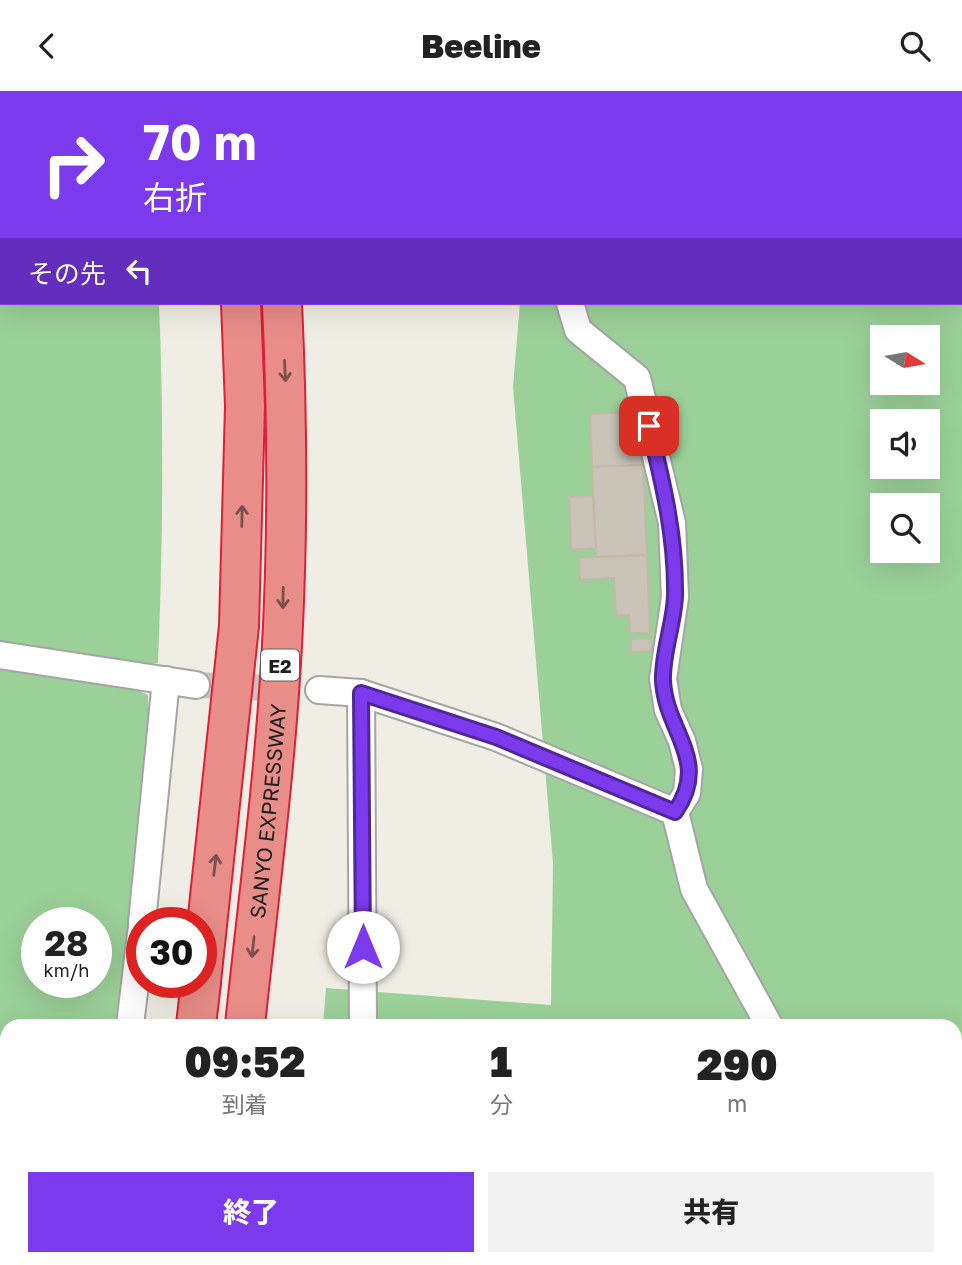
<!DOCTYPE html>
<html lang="ja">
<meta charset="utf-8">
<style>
:root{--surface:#fff;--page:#f2f2f2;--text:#222;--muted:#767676;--accent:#7c3aed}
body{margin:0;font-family:"Golos Text","Noto Sans JP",sans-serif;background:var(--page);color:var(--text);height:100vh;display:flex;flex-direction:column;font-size:26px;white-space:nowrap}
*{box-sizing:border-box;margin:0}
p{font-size:23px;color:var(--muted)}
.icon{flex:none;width:38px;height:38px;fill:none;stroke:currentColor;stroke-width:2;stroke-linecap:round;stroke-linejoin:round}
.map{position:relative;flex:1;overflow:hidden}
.side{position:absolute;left:0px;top:928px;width:962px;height:247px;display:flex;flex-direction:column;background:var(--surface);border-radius:21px 21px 0 0;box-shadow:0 7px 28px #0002}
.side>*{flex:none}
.guide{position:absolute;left:0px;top:0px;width:962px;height:214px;box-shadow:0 7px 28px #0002;background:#7c3aed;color:#fff;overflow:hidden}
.needle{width:46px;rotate:101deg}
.fabs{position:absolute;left:870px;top:234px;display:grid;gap:14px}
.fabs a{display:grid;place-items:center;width:70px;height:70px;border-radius:0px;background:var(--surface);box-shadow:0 7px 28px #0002;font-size:35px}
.speed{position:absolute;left:21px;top:816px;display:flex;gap:14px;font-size:35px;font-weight:700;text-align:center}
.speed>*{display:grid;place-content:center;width:91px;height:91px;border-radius:50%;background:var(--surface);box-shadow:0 7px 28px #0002;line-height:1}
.speed small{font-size:18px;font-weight:400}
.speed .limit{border:10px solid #d22;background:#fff;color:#111}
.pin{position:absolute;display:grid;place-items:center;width:60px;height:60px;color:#fff;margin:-30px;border-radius:14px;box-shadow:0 4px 10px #0006}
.me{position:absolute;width:77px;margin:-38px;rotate:0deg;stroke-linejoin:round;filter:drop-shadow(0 0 5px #0008)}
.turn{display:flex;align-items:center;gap:24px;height:147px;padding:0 28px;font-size:32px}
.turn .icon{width:91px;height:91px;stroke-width:2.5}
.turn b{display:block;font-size:49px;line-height:60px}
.then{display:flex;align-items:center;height:66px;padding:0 28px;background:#0003;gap:14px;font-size:26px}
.eta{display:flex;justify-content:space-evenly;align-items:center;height:119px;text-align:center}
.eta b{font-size:42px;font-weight:800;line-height:49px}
.button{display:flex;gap:14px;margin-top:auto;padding:14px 28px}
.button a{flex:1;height:80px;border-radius:0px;background:var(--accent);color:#fff;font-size:28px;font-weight:800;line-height:80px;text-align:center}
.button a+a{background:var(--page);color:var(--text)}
header{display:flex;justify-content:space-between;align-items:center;height:91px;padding:0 28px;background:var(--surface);font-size:32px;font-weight:800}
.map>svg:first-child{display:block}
.forest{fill:#9bd098;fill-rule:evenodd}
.building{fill:#c8c2b7;stroke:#c2b9a6;stroke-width:2}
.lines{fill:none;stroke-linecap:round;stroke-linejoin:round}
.minor-tunnel{stroke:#c6c4bc;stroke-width:26;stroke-dasharray:26 13;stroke-linecap:butt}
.minor-casing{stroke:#a5a5a5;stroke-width:30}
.highway-casing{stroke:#e01e35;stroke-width:42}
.minor{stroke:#fff;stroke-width:26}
.highway{stroke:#e98d89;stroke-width:38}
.oneway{stroke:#79504e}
.route-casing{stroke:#51269a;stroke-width:18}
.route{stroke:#7c3aed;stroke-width:12}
.labels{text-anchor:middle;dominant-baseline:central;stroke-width:5;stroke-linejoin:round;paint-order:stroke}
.shield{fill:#fff;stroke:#626262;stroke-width:2}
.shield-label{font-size:19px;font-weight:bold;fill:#1e1e1e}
.street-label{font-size:21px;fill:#1e1e1e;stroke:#fff}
</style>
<header><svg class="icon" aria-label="back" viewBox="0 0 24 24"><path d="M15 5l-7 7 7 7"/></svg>Beeline<svg class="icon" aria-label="search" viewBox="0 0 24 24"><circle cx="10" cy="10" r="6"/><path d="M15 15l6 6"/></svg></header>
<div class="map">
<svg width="962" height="1174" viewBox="0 0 962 1174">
<rect width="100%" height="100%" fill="#f0eee4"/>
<g class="forest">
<path d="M0 0H194L2 2V212H159C164 332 163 451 158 572L141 574 0 553Z"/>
<path d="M545 0H962V1174H690L686 1167H956V934H323L326 897 551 914 553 772 513 296 520 212H961V2ZM882 247H928V292H882ZM882 331H928V376H882ZM882 415H928V460H882Z"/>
<path d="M0 575 129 595 148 604C152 716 128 824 115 934H7V1081H0ZM37 831H96V891H37Z"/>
</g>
<g class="building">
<path d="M637 321 643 374 592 376 590 323Z"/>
<path d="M643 374 647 464 596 466 592 376Z"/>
<path d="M593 405 596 457 571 459 569 406Z"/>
<path d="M647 464 650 542H630L629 524 616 525 614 487 580 489 579 467Z"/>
<path d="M650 547 651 560 631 561V548Z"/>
<path d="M728 1167H750L749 1174H726Z"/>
</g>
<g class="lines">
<path class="minor-tunnel" d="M196 594 319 599"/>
<g class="minor-casing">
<g id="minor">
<path d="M537 2V0"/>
<path d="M570 212 578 239 637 287 672 432 675 506 663 588 668 619 682 650 689 678 687 702 675 721 694 798 769 934"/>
<path d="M0 564 196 594"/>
<path d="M319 599 361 602 496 646 675 721"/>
<path d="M361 602 363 934"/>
<path d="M142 831 166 589"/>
<path d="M130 934 142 835"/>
<path d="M457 1167 485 1174"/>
<path d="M868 1167 870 1174"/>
</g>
</g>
<g class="highway-casing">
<g id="highway">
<path d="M224 0 225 2"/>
<path d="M264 0V2"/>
<path d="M201 890 239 535 245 315 241 212"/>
<path d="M196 934 201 891"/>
<path id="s1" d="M245 934C259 801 277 668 283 534 288 427 287 319 282 212"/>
<path d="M168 1174V1167"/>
<path d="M219 1174V1167"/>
</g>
</g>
<use href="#minor" class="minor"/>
<use href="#highway" class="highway"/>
</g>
<defs><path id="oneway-shaft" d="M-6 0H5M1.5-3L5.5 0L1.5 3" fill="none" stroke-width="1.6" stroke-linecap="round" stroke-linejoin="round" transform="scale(1.75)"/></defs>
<g class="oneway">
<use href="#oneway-shaft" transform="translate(285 280) rotate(87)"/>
<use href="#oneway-shaft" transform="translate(242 425) rotate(-89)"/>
<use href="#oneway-shaft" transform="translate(283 507) rotate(91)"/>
<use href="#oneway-shaft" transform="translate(215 774) rotate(-83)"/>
<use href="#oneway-shaft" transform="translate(253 856) rotate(96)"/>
</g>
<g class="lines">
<g class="route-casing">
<path id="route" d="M363 856 361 602 496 646 675 721C711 669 666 642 663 590 662 562 674 533 675 505 676 446 663 392 649 335"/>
</g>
<use href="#route" class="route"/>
</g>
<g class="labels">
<rect class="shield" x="261" y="558.5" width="38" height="31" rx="5"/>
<g class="shield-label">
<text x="280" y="574">E2</text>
</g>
<g class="street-label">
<text stroke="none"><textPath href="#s1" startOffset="215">SANYO EXPRESSWAY</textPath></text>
</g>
</g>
</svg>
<div class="fabs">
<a><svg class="needle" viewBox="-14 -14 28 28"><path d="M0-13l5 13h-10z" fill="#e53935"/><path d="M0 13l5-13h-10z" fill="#767676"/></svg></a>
<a><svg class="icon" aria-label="sound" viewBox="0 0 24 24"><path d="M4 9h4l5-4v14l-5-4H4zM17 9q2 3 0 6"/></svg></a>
<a><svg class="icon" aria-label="search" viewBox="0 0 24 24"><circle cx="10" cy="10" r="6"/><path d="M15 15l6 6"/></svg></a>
</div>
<div class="speed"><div>28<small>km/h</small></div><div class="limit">30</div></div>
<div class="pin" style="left:649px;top:335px;background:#d93025"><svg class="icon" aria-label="arrive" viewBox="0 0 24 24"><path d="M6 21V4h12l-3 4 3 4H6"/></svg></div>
<svg class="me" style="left:363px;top:856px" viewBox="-20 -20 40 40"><circle r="19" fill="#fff"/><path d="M0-13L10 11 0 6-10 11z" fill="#7c3aed"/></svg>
<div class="guide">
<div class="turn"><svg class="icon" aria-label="right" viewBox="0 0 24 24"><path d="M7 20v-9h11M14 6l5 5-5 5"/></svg><div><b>70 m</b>右折</div></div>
<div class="then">その先<svg class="icon" aria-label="left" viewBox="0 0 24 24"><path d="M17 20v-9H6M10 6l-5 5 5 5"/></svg></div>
</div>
<section class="side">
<div class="eta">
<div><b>09:52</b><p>到着</p></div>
<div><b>1</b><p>分</p></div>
<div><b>290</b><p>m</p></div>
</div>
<div class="button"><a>終了</a><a>共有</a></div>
</section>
</div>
